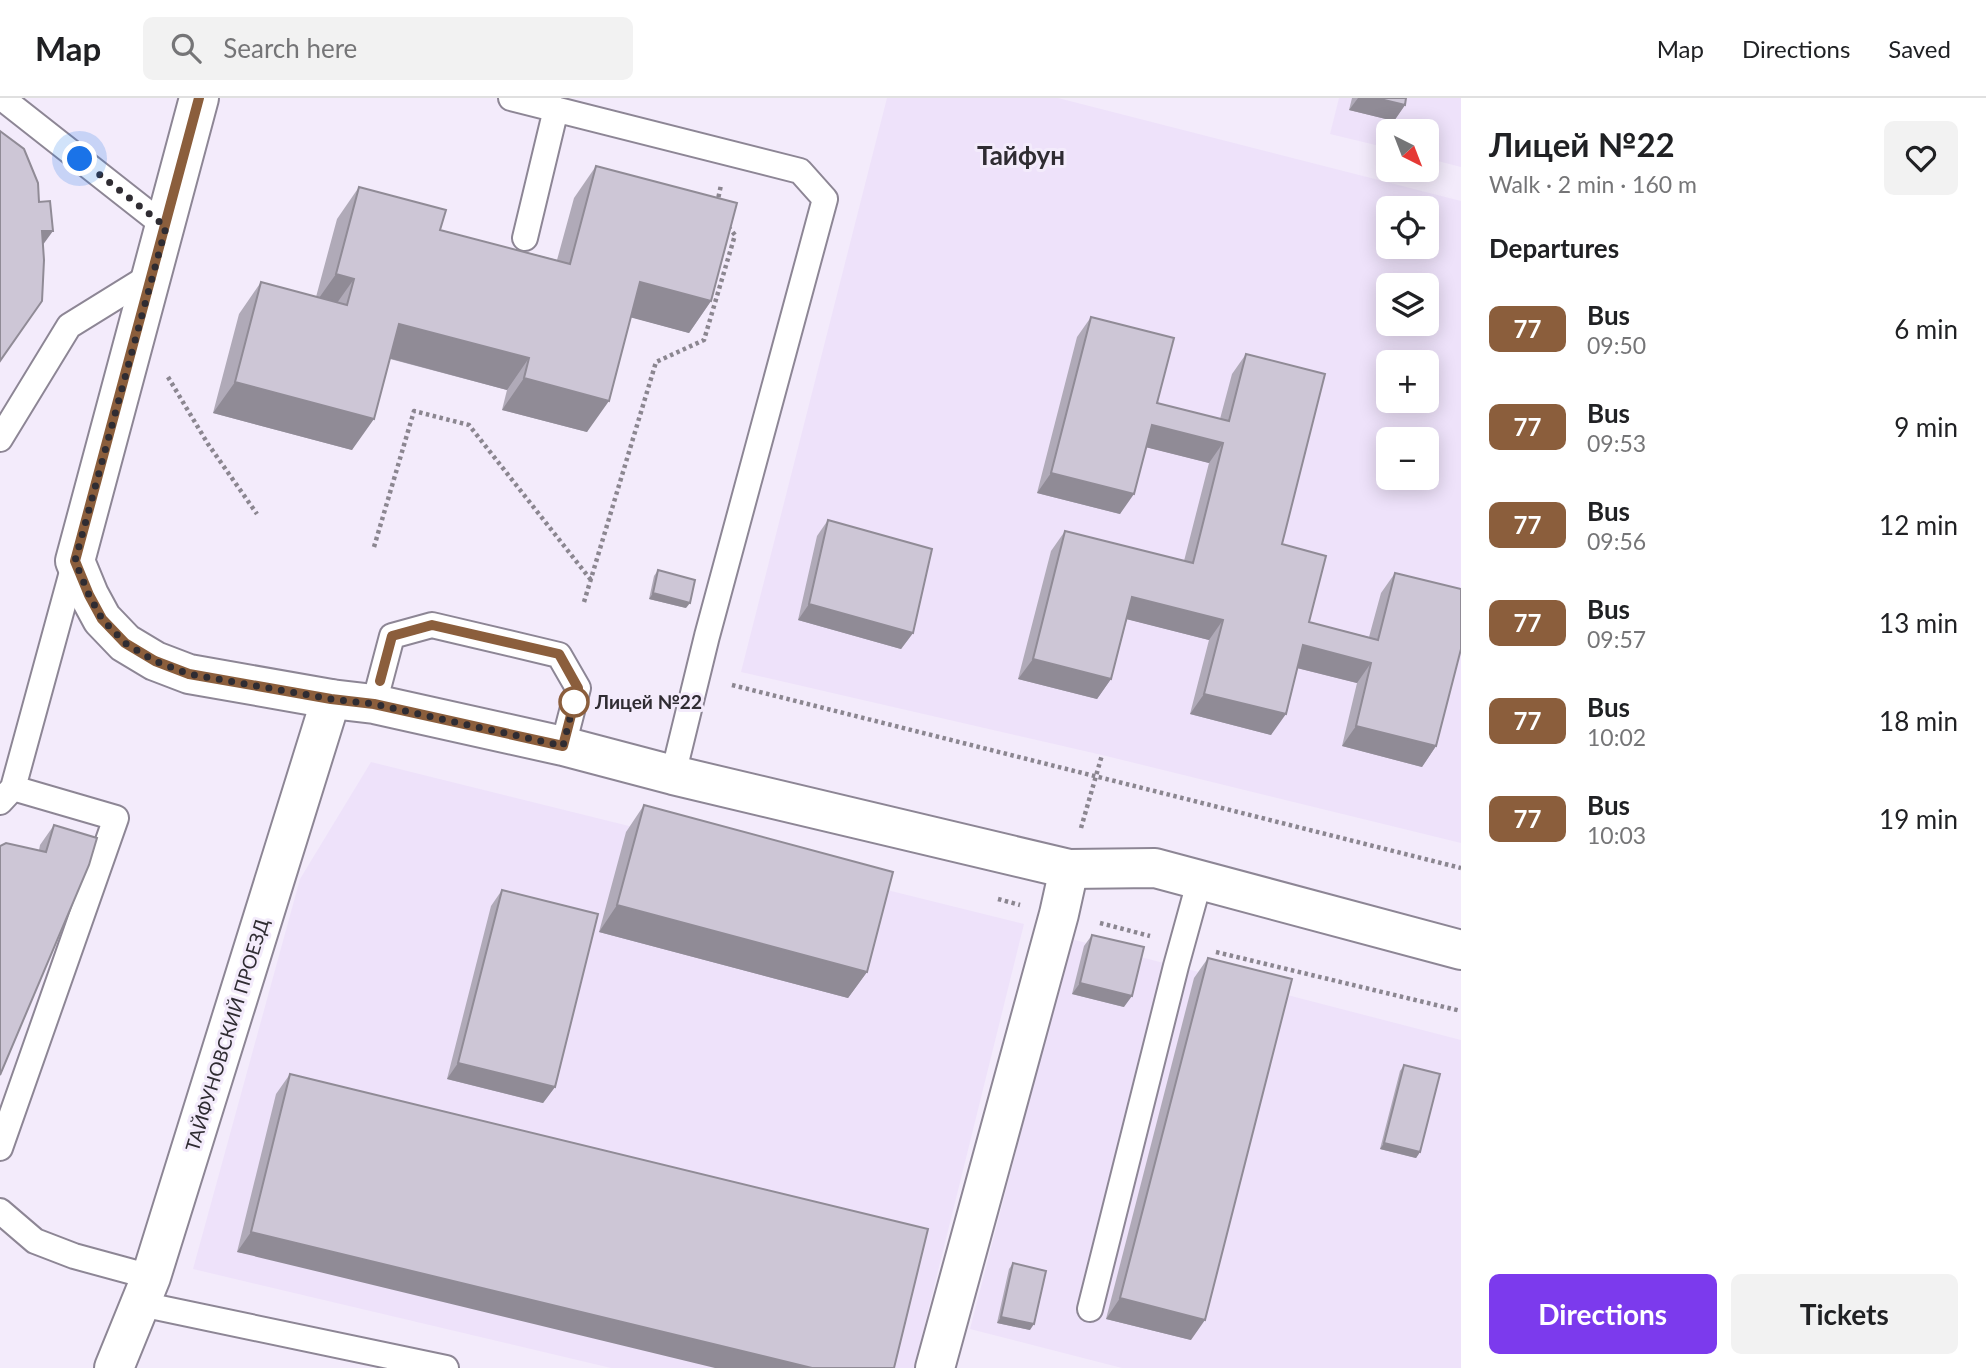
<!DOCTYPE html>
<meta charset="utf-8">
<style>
body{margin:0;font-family:Lato,sans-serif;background:#f2f2f2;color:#202124;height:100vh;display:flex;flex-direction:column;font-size:26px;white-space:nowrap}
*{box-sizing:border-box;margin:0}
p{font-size:23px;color:#757577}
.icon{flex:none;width:38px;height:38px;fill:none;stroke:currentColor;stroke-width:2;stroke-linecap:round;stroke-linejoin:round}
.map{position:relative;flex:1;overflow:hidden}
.details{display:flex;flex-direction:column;background:#fff;width:525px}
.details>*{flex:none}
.badge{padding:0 14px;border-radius:10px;font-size:24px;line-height:46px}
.needle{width:46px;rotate:138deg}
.controls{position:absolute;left:1376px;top:21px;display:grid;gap:14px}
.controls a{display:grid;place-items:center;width:63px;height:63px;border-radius:10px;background:#fff;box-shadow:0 4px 18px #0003;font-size:35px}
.you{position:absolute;width:35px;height:35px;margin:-18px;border:5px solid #fff;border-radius:50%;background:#1a73e8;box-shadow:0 0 0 10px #1a73e833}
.map>.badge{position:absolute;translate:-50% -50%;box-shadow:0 0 0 4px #fff}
h2{padding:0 28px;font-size:26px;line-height:63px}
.round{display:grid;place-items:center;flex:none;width:74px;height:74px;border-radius:10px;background:#f2f2f2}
.summary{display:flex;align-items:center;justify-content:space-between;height:119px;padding:0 28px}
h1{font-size:33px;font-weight:700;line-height:52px}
.cta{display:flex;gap:14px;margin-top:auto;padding:14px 28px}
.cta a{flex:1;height:80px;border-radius:10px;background:#7c3aed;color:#fff;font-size:28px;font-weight:700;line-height:80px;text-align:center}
.cta a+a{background:#f2f2f2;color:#202124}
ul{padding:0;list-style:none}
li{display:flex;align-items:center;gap:21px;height:98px;padding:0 28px}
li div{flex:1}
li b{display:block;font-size:26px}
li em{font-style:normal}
li .badge{min-width:77px;font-weight:700;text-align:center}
header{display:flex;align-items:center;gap:42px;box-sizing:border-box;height:98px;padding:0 35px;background:#fff;border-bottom:2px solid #e0e0e0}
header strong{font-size:33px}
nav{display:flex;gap:38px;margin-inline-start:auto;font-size:24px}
.search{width:490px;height:63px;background:#f2f2f2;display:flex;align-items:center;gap:18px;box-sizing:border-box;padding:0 24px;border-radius:10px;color:#757577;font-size:26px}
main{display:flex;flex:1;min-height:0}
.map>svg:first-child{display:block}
.built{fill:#eee2fa;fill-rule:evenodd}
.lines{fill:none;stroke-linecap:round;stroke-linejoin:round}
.lane-casing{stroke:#8d8695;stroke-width:28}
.street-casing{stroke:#8d8695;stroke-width:42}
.secondary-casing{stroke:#8d8695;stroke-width:42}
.path{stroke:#8b8690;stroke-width:4.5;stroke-dasharray:3.5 3.5;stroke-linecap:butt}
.lane{stroke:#fff;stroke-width:24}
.street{stroke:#fff;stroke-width:38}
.secondary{stroke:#fff;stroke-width:38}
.wall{fill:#b0aab8}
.shaded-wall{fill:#908b96}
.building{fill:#cdc6d6;stroke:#908b96;stroke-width:2}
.line-casing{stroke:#fff;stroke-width:16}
.line{stroke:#8b5e3c;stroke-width:10}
.walk{stroke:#2f2c32;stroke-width:7;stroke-dasharray:0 12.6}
.stop-dot{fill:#fff;stroke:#8b5e3c;stroke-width:3.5}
.labels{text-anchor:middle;stroke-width:6;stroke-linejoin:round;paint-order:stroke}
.stop-label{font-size:19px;font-weight:bold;fill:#2f2c32;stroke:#f3ebfb;text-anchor:start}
.street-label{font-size:19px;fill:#2f2c32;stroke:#f3ebfb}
.district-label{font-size:26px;font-weight:bold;fill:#2f2c32;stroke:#f3ebfb}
</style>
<header>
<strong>Map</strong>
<div class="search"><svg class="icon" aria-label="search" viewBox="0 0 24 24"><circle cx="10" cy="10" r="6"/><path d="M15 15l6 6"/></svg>Search here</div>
<nav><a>Map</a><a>Directions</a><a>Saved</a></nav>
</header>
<main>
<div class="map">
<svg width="1461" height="1270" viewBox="0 0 1461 1270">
<rect width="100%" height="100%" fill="#f3ebfb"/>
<path class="built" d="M887 0H1058L1461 103V745L1102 657 741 574ZM1388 110H1426V149H1388ZM1388 187H1426V226H1388ZM1388 264H1426V303H1388ZM1388 341H1426V380H1388Z
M1339 0H1461V69L1426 60V33H1388V50L1330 36Z
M371 664 1024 826 914 1270H611L193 1171 300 781Z
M1071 841 1461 942V1270H1122L970 1231Z"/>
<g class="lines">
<g class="lane-casing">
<path id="lane" d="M2 0 166 129
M511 0 800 73 825 101 707 538 673 677
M525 140 556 11
M0 341 69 228 153 176
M374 606 392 538 432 527 559 557 578 590 563 648
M0 704 13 690 75 463
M0 1050 116 720 13 690
M0 1113 35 1143 74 1158 151 1179
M141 1206 446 1270
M1090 1211 1176 868 1200 781"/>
</g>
<g class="street-casing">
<path id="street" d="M114 1270 151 1179 331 601
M935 1270 1059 816 1069 771"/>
</g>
<g class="secondary-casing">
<path id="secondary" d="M199 0 75 463 89 497 102 521 125 545 155 563 189 576 331 601 374 606 563 648 673 677 1069 771 1155 770 1461 852"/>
</g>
<path class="path" d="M717 106 721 87
M168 279 208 346 257 416
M374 449 414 313 469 327 591 482
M584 504 656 264 704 242 735 137 727 127
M732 587 1461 770
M1081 730 1102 657
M998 801 1020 807
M1100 825 1150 838
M1216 854 1461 913"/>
<use href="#lane" class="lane"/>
<use href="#street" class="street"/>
<use href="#secondary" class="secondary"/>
</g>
<path class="wall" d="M1352 0H1406L1405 7 1394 23 1349 12Z
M596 68 711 203 689 235 631 219 587 334 502 312 507 292 390 261 352 352 213 315 239 216 261 184 316 199 337 121 359 89 440 132 557 162 574 100Z
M1091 219 1157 305 1220 321 1232 276 1246 256 1282 446 1309 524 1369 539 1381 495 1395 475 1436 648 1422 669 1342 648 1357 585 1297 570 1271 637 1190 616 1209 542 1127 521 1111 581 1097 601 1018 581 1051 453 1065 433 1184 463 1209 365 1146 349 1120 416 1037 395 1077 239Z
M828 422 913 535 901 551 798 522 817 438Z
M658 472 686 510 649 501 654 478Z
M644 707 867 874 848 900 599 834 626 734Z
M54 727 0 977 39 752 40 747Z
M502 792 555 989 543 1005 447 981 491 808Z
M1092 837 1124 909 1072 896 1084 848Z
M1208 860 1191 1242 1106 1221 1194 880Z
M1404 967 1420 1054 1416 1060 1380 1051 1400 973Z
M290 976 894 1270 237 1154 276 996Z
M1013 1165 1030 1232 997 1225 1009 1171Z"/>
<path class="shaded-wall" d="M1358 0H1376L1405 7 1394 23 1349 12Z
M42 133H53L29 166Z
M336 176 354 181 332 212 314 207Z
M640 184 711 203 689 235 618 216Z
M399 226 529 260 507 292 377 257Z
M524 280 609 303 587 334 502 312Z
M235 284 374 321 352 352 213 315Z
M1152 327 1223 345 1209 365 1137 347Z
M1051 375 1134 396 1120 416 1037 395Z
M653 495 690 505 686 510 649 501Z
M1132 499 1223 522 1209 542 1118 519Z
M809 506 913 535 901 551 798 522Z
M1303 547 1371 565 1357 585 1289 568Z
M1033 561 1111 581 1097 601 1018 581Z
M1204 596 1286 616 1271 637 1190 616Z
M1356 628 1436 648 1422 669 1342 648Z
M617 807 867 874 848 900 599 834Z
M1080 885 1132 898 1124 909 1072 896Z
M458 965 555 989 543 1005 447 981Z
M1384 1045 1420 1054 1416 1060 1380 1051Z
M251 1134 812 1270H715L237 1154Z
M1120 1200 1205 1222 1191 1242 1106 1221Z
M1001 1219 1034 1226 1030 1232 997 1225Z"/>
<path class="building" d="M1376 0H1406L1405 7Z
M0 33 24 51 38 85 39 104 50 103 53 133H42L44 162 42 203 0 263Z
M596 68 737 105 711 203 640 184 609 303 524 280 529 260 399 226 374 321 235 284 261 184 347 207 354 181 336 176 359 89 446 112 440 132 570 166Z
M1091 219 1174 240 1157 305 1229 323 1246 256 1325 276 1282 446 1326 458 1309 524 1378 542 1395 475 1461 491V551L1436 648 1356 628 1371 565 1303 547 1286 616 1204 596 1223 522 1132 499 1111 581 1033 561 1065 433 1193 465 1223 345 1152 327 1134 396 1051 375Z
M828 422 932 451 913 535 809 506Z
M658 472 695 482 690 505 653 495Z
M644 707 893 774 867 874 617 807Z
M54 727 97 740 89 767 0 977V748L6 745 46 754Z
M502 792 598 816 555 989 458 965Z
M1092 837 1144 849 1132 898 1080 885Z
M1208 860 1292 881 1205 1222 1120 1200Z
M1404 967 1440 976 1420 1054 1384 1045Z
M290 976 928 1131 894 1270H812L251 1134Z
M1013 1165 1046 1173 1034 1226 1001 1219Z"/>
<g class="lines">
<g class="line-casing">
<path id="line" d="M199 0 75 463 89 497 102 521 125 545 155 563 189 576 331 601 374 606 563 648 578 590 559 556 432 527 392 538 380 583"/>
</g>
<use href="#line" class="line"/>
<path class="walk" d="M80 61 166 129 75 463 89 497 102 521 125 545 155 563 189 576 331 601 374 606 563 648 574 604"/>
</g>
<circle class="stop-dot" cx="574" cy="604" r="14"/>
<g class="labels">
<g class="stop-label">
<text x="595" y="611">Лицей №22</text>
</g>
<g class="street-label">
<text transform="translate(227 937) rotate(-73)" y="7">ТАЙФУНОВСКИЙ ПРОЕЗД</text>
</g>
<g class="district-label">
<text x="1021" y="67">Тайфун</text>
</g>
</g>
</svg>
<div class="controls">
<a><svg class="needle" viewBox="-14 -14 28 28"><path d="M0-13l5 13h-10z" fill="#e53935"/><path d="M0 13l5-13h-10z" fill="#757577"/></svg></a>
<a><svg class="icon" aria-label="locate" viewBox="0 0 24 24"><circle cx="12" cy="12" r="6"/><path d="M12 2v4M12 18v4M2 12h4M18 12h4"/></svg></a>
<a><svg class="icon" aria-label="layers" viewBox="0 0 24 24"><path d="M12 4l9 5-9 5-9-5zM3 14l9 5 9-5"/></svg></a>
<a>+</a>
<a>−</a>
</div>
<div class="you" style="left:80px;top:61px"></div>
</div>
<section class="details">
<div class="summary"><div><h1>Лицей №22</h1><p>Walk · 2 min · 160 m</p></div><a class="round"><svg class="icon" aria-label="heart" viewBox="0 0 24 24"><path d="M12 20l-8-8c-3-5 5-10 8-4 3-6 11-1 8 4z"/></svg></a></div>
<h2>Departures</h2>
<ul>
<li><span class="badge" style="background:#8b5e3c;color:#fff">77</span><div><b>Bus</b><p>09:50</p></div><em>6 min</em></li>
<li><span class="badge" style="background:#8b5e3c;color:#fff">77</span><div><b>Bus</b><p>09:53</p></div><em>9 min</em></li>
<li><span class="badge" style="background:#8b5e3c;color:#fff">77</span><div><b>Bus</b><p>09:56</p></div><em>12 min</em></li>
<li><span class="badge" style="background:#8b5e3c;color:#fff">77</span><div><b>Bus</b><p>09:57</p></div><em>13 min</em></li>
<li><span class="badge" style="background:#8b5e3c;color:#fff">77</span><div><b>Bus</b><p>10:02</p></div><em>18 min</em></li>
<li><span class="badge" style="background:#8b5e3c;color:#fff">77</span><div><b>Bus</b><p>10:03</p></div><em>19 min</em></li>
</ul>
<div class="cta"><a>Directions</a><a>Tickets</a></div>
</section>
</main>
